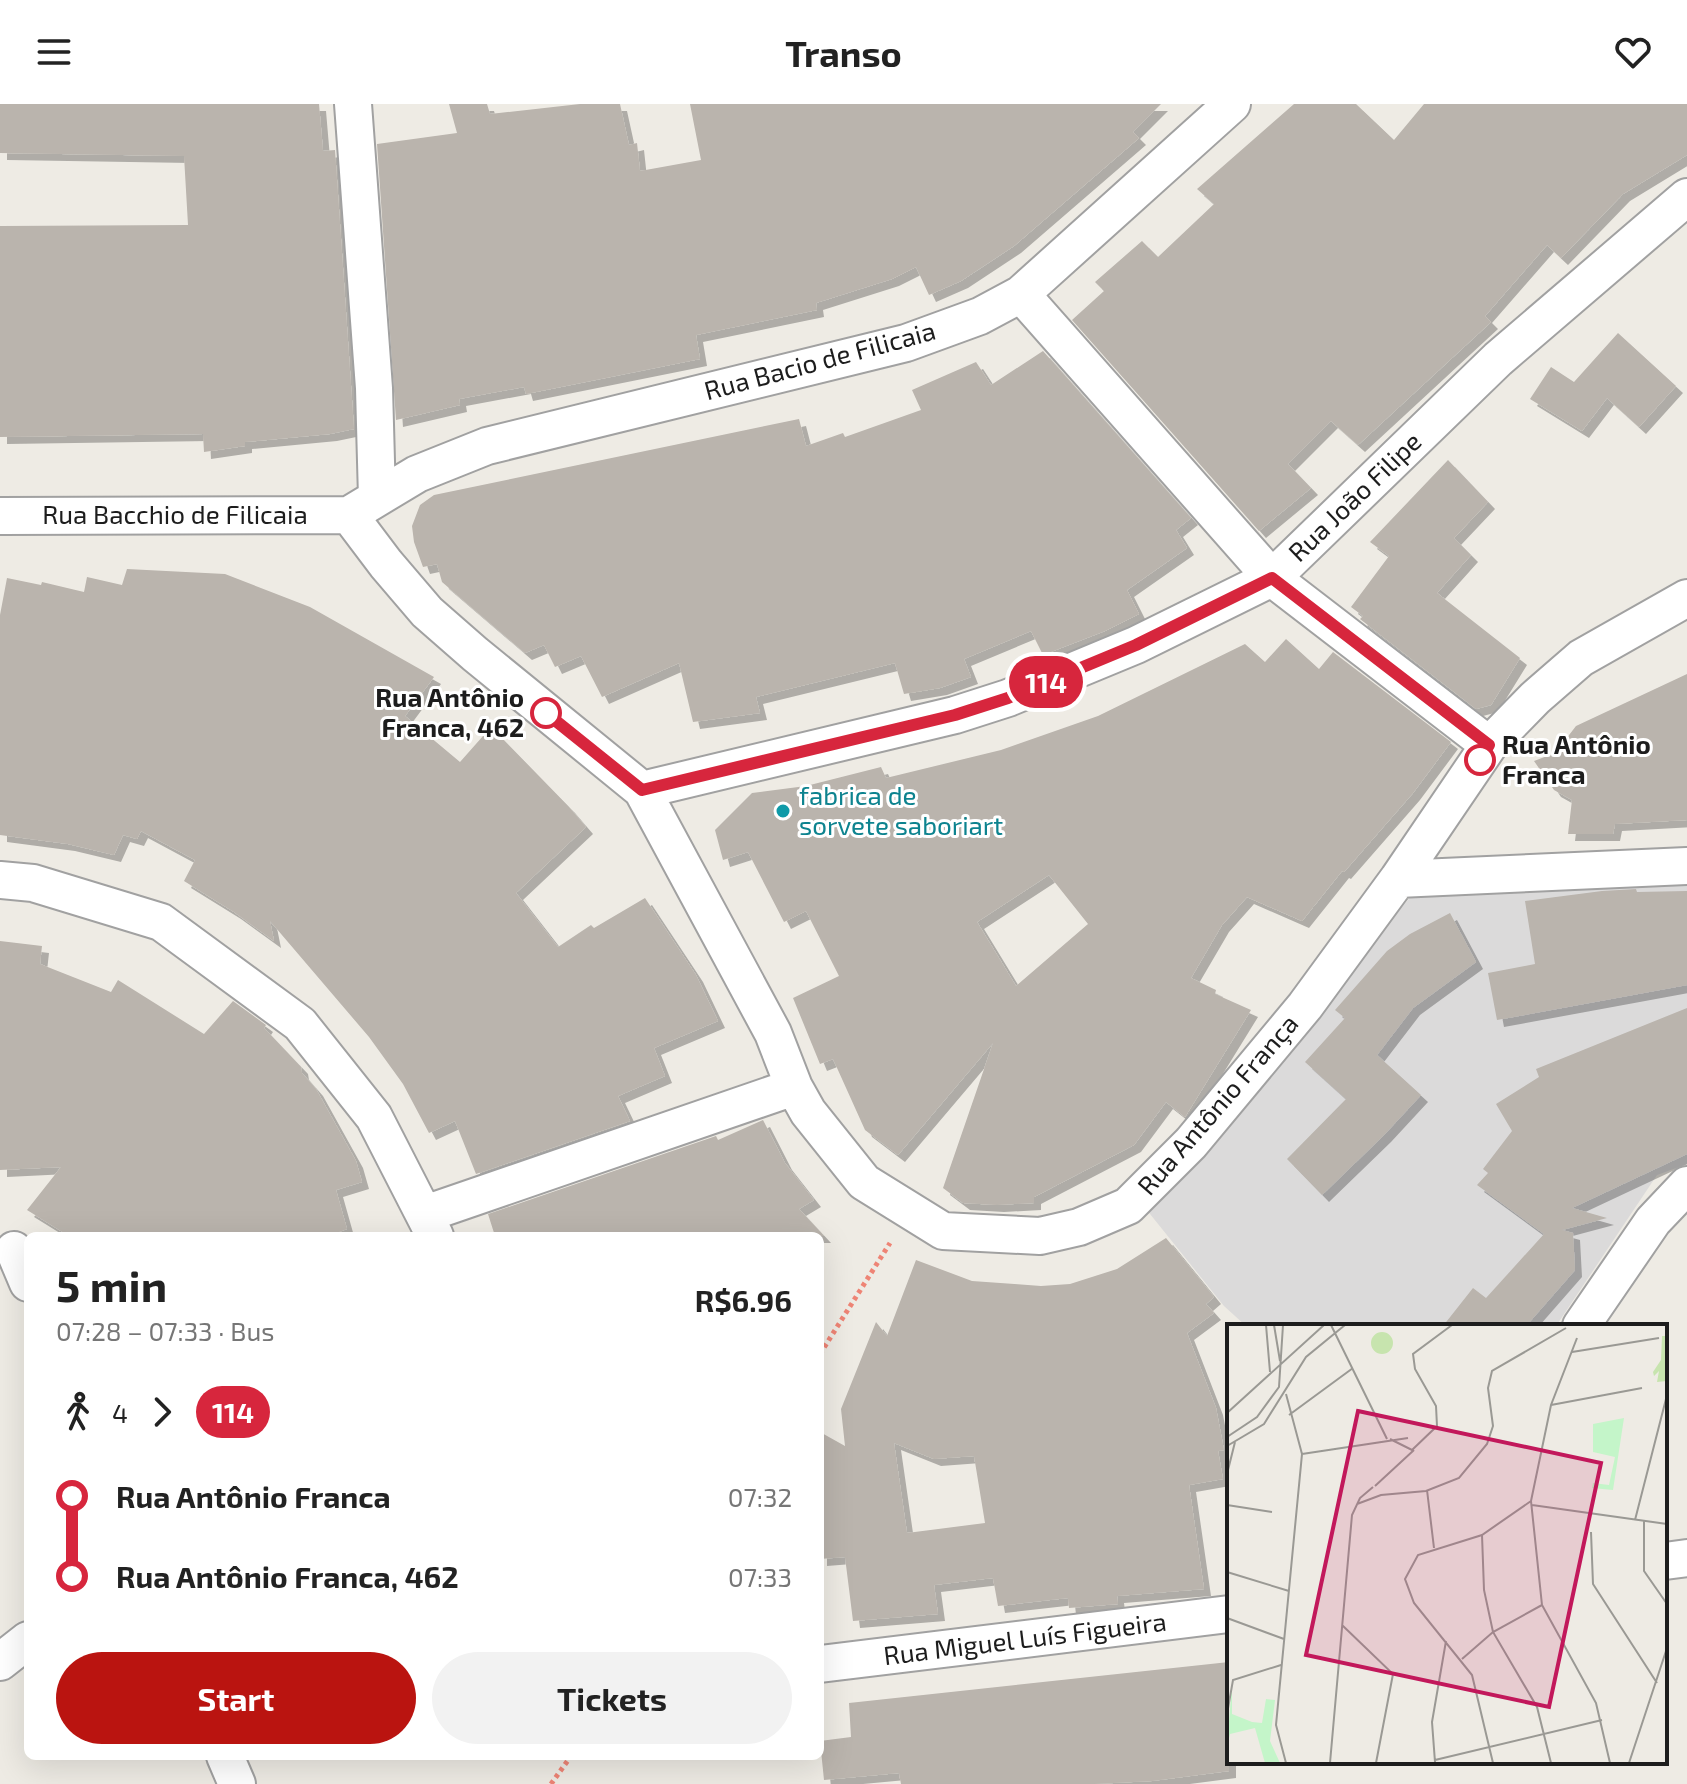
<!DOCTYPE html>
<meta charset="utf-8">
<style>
body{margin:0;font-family:"Exo 2",sans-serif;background:#f2f2f2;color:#222;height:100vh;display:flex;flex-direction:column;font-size:30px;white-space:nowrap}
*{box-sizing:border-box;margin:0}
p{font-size:26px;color:#767676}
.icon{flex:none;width:44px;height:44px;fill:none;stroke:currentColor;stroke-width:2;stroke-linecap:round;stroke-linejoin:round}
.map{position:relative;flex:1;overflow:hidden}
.panel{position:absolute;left:24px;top:1128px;width:800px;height:528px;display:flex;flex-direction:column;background:#fff;border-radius:12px;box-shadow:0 8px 32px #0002}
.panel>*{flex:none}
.badge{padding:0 16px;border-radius:26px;font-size:28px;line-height:52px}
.map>.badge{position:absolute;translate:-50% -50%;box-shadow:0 0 0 4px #fff}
.legs{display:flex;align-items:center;gap:12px;height:88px;padding:0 32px;font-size:26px}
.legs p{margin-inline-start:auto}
.headline{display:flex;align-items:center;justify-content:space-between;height:136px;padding:0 32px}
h1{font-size:44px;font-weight:700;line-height:60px}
.cta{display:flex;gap:16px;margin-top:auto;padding:16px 32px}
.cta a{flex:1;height:92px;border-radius:48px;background:#ba1410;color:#fff;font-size:32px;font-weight:700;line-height:92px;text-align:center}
.cta a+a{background:#f2f2f2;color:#222}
ul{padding:0 32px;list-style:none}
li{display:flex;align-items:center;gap:28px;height:80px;font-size:30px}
li i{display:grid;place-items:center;width:12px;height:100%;margin:0 10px;background:currentColor}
li i::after{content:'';width:20px;height:20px;margin:-10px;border:6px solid;border-radius:50%;background:#fff}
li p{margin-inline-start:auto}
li:first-child i{background:linear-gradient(#0000 50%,currentColor 0)}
li:last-child i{background:linear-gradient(currentColor 50%,#0000 0)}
header{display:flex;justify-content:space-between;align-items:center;height:104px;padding:0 32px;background:#fff;font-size:36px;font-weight:700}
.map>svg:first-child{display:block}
.residential{fill:#dbdada}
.building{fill:#bab4ad;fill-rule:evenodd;filter:url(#shadow)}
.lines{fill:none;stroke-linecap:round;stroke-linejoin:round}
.minor-casing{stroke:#a1a1a1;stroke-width:40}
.path{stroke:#ee8475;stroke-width:5;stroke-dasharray:4 4;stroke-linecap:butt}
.minor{stroke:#fff;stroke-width:36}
.line-1-casing{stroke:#fff;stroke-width:18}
.line-1{stroke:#d7263d;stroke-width:12}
.stop-1-dot{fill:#fff;stroke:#d7263d;stroke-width:4}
.culture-dot{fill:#0f9aa8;stroke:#fff;stroke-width:3}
.labels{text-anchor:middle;stroke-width:6;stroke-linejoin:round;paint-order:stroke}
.street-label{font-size:26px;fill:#1d1d1d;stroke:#fff}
.stop-label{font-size:26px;font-weight:bold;fill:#1d1d1d;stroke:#fff;text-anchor:end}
.culture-label{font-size:26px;fill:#0d838f;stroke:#fff;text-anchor:start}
.inset-road{fill:none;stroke:#9a9994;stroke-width:2}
.view{fill:#c2185b;fill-opacity:0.15;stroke:#c2185b;stroke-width:4}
.inset-edge{fill:none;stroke:#1d1d1d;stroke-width:4}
</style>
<header><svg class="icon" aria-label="menu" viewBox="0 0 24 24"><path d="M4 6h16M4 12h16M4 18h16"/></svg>Transo<svg class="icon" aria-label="heart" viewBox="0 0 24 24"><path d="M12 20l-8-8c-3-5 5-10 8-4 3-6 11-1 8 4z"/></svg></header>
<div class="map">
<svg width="1687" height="1680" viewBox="0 0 1687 1680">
<defs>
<filter id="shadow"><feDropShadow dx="7" dy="7" stdDeviation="0" flood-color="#0004"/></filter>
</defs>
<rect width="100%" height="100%" fill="#eeebe4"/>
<path class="residential" d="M1687 744V1060L1657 1071 1556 1222H1246L1224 1202 1146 1105 1200 1046 1437 761Z"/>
<path class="building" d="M0 0H319L323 47 335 46 354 325 330 330 245 338V342L204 348 203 330 0 333V122L188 121 184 52 0 49Z
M449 0H487L490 10 580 0H620L629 41 637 39 640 67 701 56 690 0H1161L1133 28 1139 34 1014 142 961 177 929 191 916 163 892 175 816 199 817 206 696 231 700 255 526 290 524 283 459 295 460 301 396 316 377 40 457 29Z
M1294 0H1356L1394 36 1424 0H1687V51L1623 90 1561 154 1547 141 1485 212 1491 218 1358 341 1331 317 1288 360 1311 384 1259 427 1072 216 1104 187 1095 178 1142 137 1158 153 1214 100 1197 85Z
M1618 229 1676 282 1639 323 1607 294 1582 327 1530 295 1551 263 1574 278Z
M1043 247 1191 414 1176 426 1187 444 1127 486 1139 510 1105 527 1043 551 1031 527 964 555 971 573 940 584 904 590 895 559 756 593 760 609 693 618 679 559 602 593 581 552 555 563 544 541 525 549 442 478 437 460 423 463 414 438 412 422 420 401 434 391 799 315 806 342 843 329 845 333 921 306 912 286 976 258 991 281Z
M1448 356 1488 398 1454 434 1471 451 1437 489 1520 554 1491 601 1476 605 1360 515 1363 512 1351 503 1389 452 1370 438Z
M127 465 225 470 310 503 434 573 405 612 460 658 491 623 568 702 586 723 516 789 558 843 591 821 594 824 645 794 696 871 718 917 654 944 665 972 618 992 630 1017 476 1070 455 1017 429 1029 403 980 369 933 270 817 274 837 234 808 184 777 195 756 141 727 137 735 123 731 114 751 68 740 0 731V511L7 474 41 481 42 478 84 488 87 473 122 481Z
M1286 535 1319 565 1333 548 1451 638 1413 689 1344 768 1342 767 1302 817 1247 793 1222 821 1191 874 1216 886 1215 890 1251 906 1185 1013 1166 998 1134 1041 1034 1093V1099L997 1101 963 1099 943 1084 993 939 898 1051 865 1026 833 955 820 960 793 894 839 872 806 807 784 818 748 748 723 756 715 726 752 689 806 682 881 663 886 674 1001 646 1098 612 1245 540 1265 558ZM1049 771 1088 820 1016 882 977 818Z
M1687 570V716L1615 720 1613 730H1568L1572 696 1554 686 1534 657 1563 646 1566 635 1576 622Z
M1636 785 1637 788 1687 787V881L1497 916 1488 869 1535 860 1525 797 1602 787Z
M1450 809 1476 858 1413 904 1377 951 1421 991 1384 1031 1322 1091 1287 1055 1346 995 1305 958 1345 914 1335 906 1387 847 1410 830Z
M0 837 42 842 40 860 111 888 118 876 204 930 233 897 266 921 264 924 301 963 302 969 316 985 356 1057 362 1078 336 1086 347 1125 328 1132H69L27 1106 61 1063 0 1066Z
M1687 904V1050L1572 1104 1607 1114 1562 1126 1573 1129 1575 1166 1526 1222H1443L1473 1184 1486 1194 1544 1130 1477 1081 1488 1069 1483 1065 1512 1027 1496 1000 1539 973 1536 965Z
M763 1016 785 1059 814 1096 799 1105 824 1132H495L488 1110 716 1032 718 1036Z
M1166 1134 1214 1193 1206 1200 1214 1209 1187 1229 1216 1304 1224 1346 1218 1347 1223 1375 1189 1381 1204 1485 1117 1492 1118 1500 1069 1504 1068 1494 998 1502 993 1474 934 1481 938 1510 853 1517 845 1453 820 1455V1328L845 1342 841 1305 876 1218 887 1232 916 1156 972 1177 1041 1182 1070 1180 1117 1165ZM894 1339 934 1355 974 1352 985 1419 907 1429Z
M1229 1558V1667L1152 1677 1094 1680H901L899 1669 824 1676 820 1637 851 1633 849 1599Z"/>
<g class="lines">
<g class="minor-casing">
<path id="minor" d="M353 0 374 284 377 394
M1021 190 1272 474 1489 641
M349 411 386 460 427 508 475 550 642 686 773 929 794 983 808 1008 864 1078 943 1127 1040 1132 1079 1123 1128 1102 1191 1039 1305 902 1398 775 1489 641 1535 594 1581 554 1687 494
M349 411 417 370 487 342 906 239 980 212 1021 190 1232 0
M0 412 349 411
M642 686 955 611 1008 594 1136 541 1272 474 1498 255 1687 93
M1398 775 1687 762
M0 776 33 779 161 818 300 920 374 1013 435 1132
M425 1110 794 983
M14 1146 28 1179
M1581 1222 1653 1117 1687 1081
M1665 1457 1687 1454
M0 1558 28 1536
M820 1560 1229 1510
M225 1652 237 1680"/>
</g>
<path class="path" d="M820 1250 890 1139
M551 1680 571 1652"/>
<use href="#minor" class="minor"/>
</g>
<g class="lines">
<g class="line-1-casing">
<path id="line-1" d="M546 609 642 686 955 611 1008 594 1136 541 1272 474 1489 641 1480 656"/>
</g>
<use href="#line-1" class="line-1"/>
</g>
<g class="stop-1-dot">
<circle cx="546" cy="609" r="14"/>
<circle cx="1480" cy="656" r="14"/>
</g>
<circle class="culture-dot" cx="783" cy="707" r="8"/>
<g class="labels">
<g class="street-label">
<text transform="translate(820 257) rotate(-15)" y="9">Rua Bacio de Filicaia</text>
<text transform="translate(1355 393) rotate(-44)" y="9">Rua João Filipe</text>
<text x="175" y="420">Rua Bacchio de Filicaia</text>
<text transform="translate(1218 1001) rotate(-49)" y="9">Rua Antônio França</text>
<text transform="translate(1025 1535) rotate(-7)" y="9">Rua Miguel Luís Figueira</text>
</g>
<g class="stop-label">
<text x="524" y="603">Rua Antônio<tspan x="524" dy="30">Franca, 462</tspan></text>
<text x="1502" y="650" text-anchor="start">Rua Antônio<tspan x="1502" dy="30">Franca</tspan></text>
</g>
<g class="culture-label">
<text x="799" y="701">fabrica de<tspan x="799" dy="30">sorvete saboriart</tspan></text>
</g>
</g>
<g transform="translate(1227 1220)">
<rect width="440" height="440" fill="#eeebe4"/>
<path d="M144 19a11 11 0 1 1 22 0a11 11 0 1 1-22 0ZM435 12H440V57L430 58 432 47 427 52 426 48 434 36Z" fill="#c7e4ae"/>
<path d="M397 94 386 166 365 164 366 159 382 161 388 133 366 128V100ZM5 361V390L25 398 35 399 39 375 48 376 43 417 53 439H38L28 404 3 410 0 422Z" fill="#c4f5c9"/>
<path class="inset-road" d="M39 1 43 48M47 1 53 37M104 1 160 115M345 28 432 14M59 70 75 130 49 401 59 439M324 81 415 64M0 89 97 1M62 91 126 44M0 113 30 93 52 63 56 1M163 115 185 126 210 102 209 82 188 45 186 30 225 1M0 122 37 100 79 33 118 1M75 130 181 114M0 150 8 118M148 162 187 126M200 166 207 224M304 177 315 281 369 379 383 439M304 177 324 81 350 14M130 180 154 171 199 167 232 154 260 120 266 102 261 64 265 47 339 4M0 181 45 188M305 181 440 200M408 196 440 71M417 197V247L440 280M364 208 366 260 430 359M255 211 257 266 266 308 310 383 324 439M0 248 62 267M0 294 57 315M115 301 166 350 149 439M235 335 266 308 315 281M0 390 6 356 54 341M208 436 375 396M208 438 205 398 219 317M103 439 125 191 133 174 146 163M266 439 245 351 187 279 178 255 191 231 255 211 304 177M402 439 440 324"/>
<path class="view" d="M131 87 374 139 322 383 79 331Z"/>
<rect width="440" height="440" class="inset-edge"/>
</g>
</svg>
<b class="badge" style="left:1046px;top:578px;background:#d7263d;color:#fff">114</b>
<section class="panel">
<div class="headline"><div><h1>5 min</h1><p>07:28 – 07:33 · Bus</p></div><b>R$6.96</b></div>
<div class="legs"><svg class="icon" aria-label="walk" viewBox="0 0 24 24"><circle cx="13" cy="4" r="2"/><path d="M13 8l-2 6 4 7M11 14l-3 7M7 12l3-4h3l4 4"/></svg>4<svg class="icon" aria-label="forward" viewBox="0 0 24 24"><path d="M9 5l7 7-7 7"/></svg><b class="badge" style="background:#d7263d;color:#fff">114</b></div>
<ul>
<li><i style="color:#d7263d"></i><b>Rua Antônio Franca</b><p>07:32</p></li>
<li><i style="color:#d7263d"></i><b>Rua Antônio Franca, 462</b><p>07:33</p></li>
</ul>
<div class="cta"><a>Start</a><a>Tickets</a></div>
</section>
</div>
